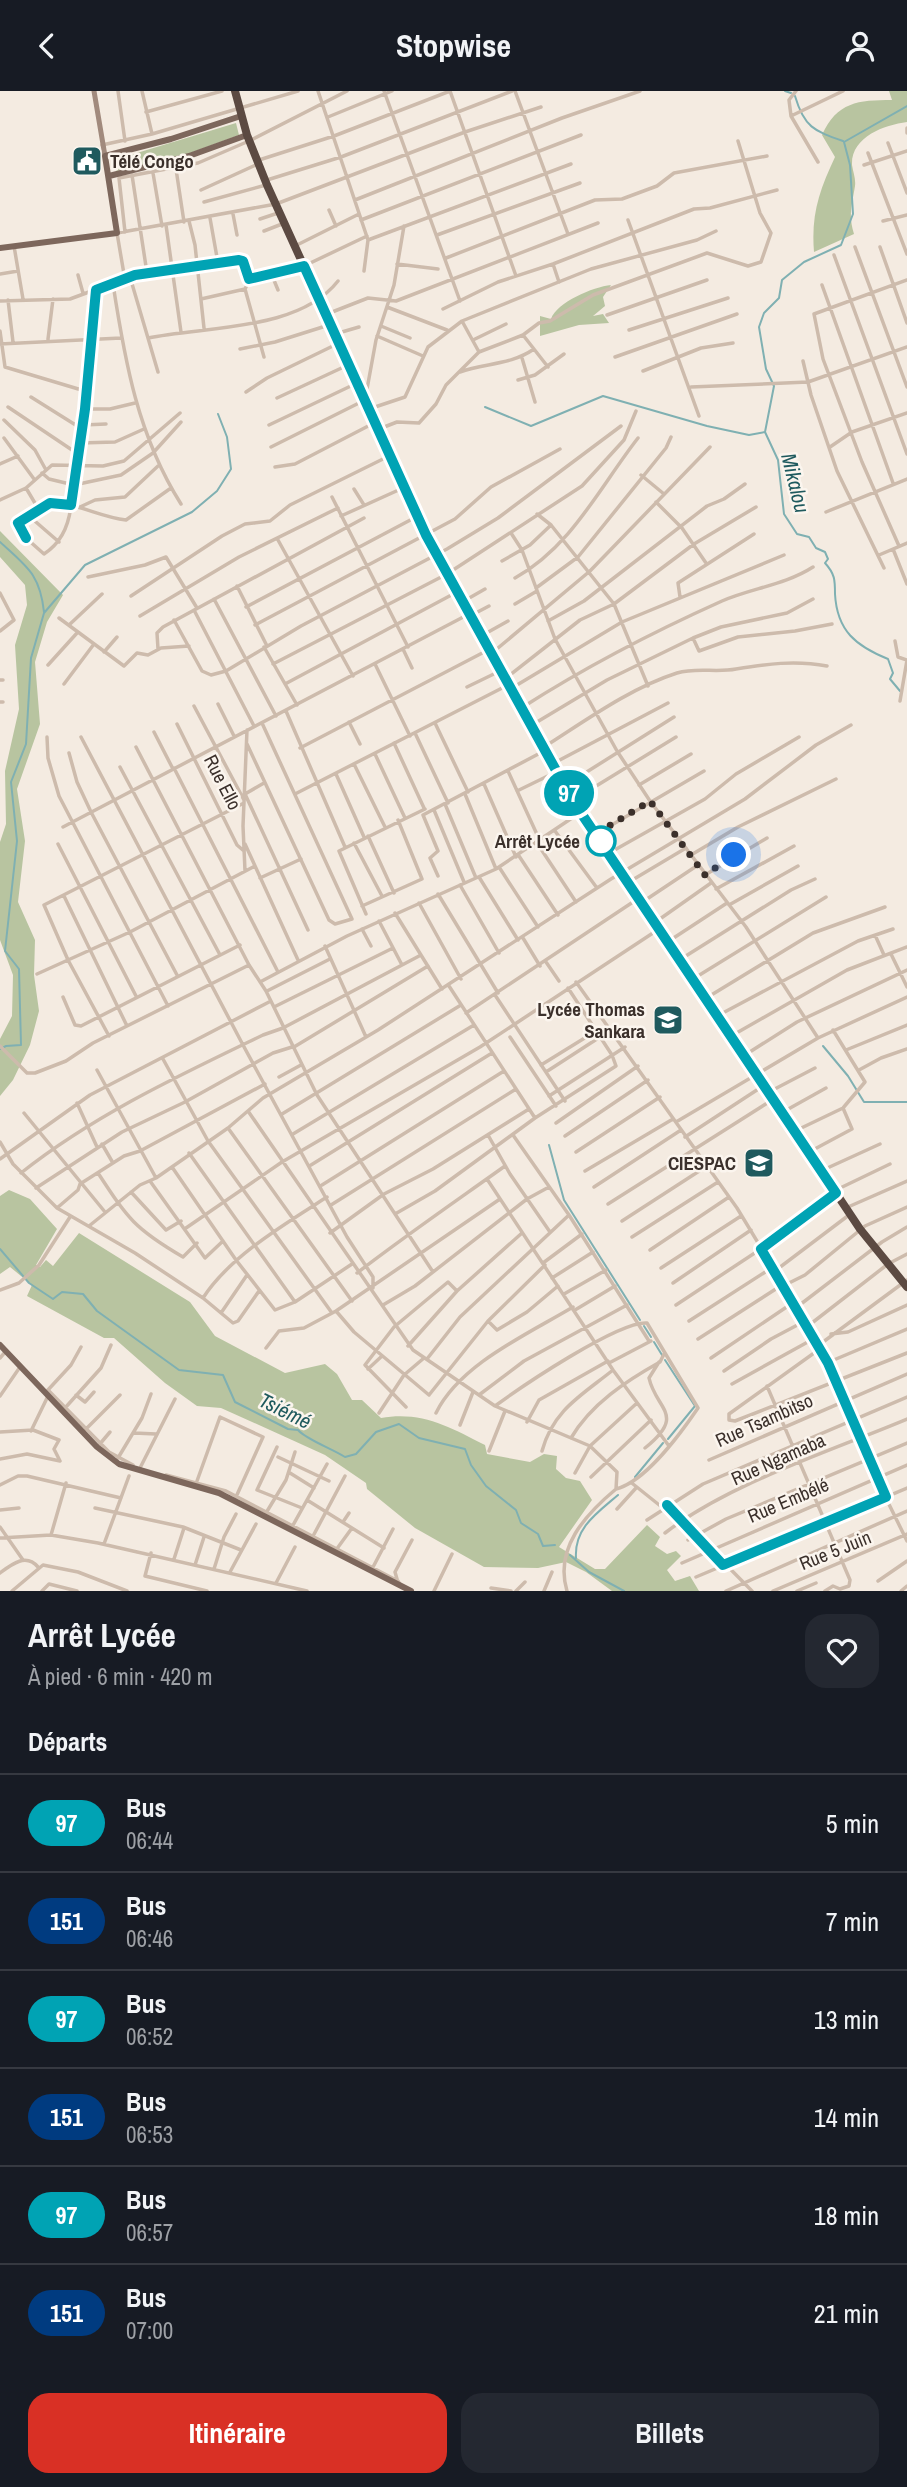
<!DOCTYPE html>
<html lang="fr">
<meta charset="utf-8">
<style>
body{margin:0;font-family:"Archivo Narrow",sans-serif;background:#242831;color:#f1f3f6;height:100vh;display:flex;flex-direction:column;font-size:26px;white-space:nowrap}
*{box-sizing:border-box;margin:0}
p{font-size:23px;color:#9ea1a6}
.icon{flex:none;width:38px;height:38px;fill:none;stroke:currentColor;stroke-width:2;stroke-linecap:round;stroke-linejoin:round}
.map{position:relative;height:1500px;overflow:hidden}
.sheet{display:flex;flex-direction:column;background:#171b24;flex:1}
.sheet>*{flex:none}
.badge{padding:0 14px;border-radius:23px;font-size:24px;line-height:46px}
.you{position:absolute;width:35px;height:35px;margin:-18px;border:5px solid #fff;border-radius:50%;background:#1a73e8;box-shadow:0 0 0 10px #1a73e833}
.map>.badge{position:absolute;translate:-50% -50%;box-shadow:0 0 0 4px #fff}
h2{padding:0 28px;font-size:26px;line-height:63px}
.round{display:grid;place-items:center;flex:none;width:74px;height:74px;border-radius:21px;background:#242831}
.headline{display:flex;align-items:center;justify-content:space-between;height:119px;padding:0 28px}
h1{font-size:33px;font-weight:700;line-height:52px}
.button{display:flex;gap:14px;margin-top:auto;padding:14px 28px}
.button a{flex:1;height:80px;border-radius:21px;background:#d93025;color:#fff;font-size:28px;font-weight:700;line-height:80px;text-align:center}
.button a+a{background:#242831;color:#f1f3f6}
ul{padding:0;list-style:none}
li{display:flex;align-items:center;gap:21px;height:98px;padding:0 28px;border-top:2px solid #363941}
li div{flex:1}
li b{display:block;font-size:26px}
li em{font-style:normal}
li .badge{min-width:77px;font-weight:700;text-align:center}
header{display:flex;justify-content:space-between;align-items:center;height:91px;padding:0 28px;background:#171b24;font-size:32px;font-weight:700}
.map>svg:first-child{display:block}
.green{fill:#b8c4a0}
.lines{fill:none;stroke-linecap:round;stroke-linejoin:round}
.stream{stroke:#7fb0b2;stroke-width:2}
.street{stroke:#cdbbac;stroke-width:3.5}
.secondary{stroke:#a18a7d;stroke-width:5}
.primary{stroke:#7d675c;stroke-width:6}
.highway{stroke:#5c4a42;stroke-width:8}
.line-casing{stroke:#fff;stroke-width:16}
.line{stroke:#00a3b4;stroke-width:10}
.walk{stroke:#3b302b;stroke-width:7;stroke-dasharray:0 12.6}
.stop-dot{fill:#fff;stroke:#00a3b4;stroke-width:3.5}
.labels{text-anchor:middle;stroke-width:5;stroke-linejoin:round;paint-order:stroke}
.poi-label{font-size:19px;font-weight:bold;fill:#3b302b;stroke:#fbf5ee;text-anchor:end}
.street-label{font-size:19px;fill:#3b302b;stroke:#fbf5ee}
.stop-label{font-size:19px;font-weight:bold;fill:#3b302b;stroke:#fbf5ee;text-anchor:end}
.water-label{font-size:21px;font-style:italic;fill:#1f5a5e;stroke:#fbf5ee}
</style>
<header><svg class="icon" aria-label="back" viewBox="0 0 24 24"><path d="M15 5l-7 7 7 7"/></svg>Stopwise<svg class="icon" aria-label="person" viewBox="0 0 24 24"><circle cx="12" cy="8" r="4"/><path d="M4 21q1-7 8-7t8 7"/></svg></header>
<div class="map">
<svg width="907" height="1500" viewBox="0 0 907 1500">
<rect width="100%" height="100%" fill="#f4ebe1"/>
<path class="green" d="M889 0H907V31C884 34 851 46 852 74 853 81 856 88 855 95 852 114 848 124 854 143L814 161C811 124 819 100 835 66L822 44C837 11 858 9 892 9Z
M236 32 239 44 190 62 117 80 113 77 117 68Z
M611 194 603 206 605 215 593 225 603 223 609 232 579 234 540 245V225L551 228C557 211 593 196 611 194Z
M0 440 63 504 47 531 35 571 40 633 17 698 25 750 18 811 35 849 34 884 39 920 30 954 13 989 0 1005V948L12 925 13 884 0 849V751L6 733 5 680 19 618 15 554 27 514 25 494 0 466Z
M9 1099 30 1108 57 1138 36 1174 40 1176 46 1169 53 1175 79 1142 190 1211 215 1245 285 1282 325 1273 337 1283 352 1309H362L381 1327C422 1320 449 1336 485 1354L487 1363 530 1371 544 1363 557 1365 556 1378 566 1387 580 1390 592 1409 559 1456 595 1478H605L647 1434 660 1446 655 1455 667 1463 676 1460 681 1465 667 1479 675 1490 690 1485 699 1500H612L586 1481 566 1471 538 1477 484 1476 415 1437 367 1398 366 1392 325 1364 292 1349 221 1317 197 1315 165 1292 114 1247H104L27 1205 32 1194 10 1176 0 1183V1105Z"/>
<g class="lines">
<path class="stream" d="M785 0 791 2
M795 5C804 36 814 40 843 50
M844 51 850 74 853 123 841 154 804 171 782 189 779 207 764 222 759 236 766 278 774 295 765 341 778 369 784 423 797 443 809 446 816 457 825 461 828 468 825 472C835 483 835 489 835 503 837 540 856 555 888 568L893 582 890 588 900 600
M844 51 907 15
M485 316 531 335 603 305 707 335 749 344 765 341
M0 451C27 476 40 483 44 521
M823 955 848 985 864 1011H907
M0 958 6 955 21 954 19 878 5 860 17 750 11 691 26 653 31 567 44 522 85 474 192 421 217 400 231 378 227 346 218 323
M549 1054 564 1109 640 1229
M0 1158 29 1192 53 1208 62 1201 83 1203 97 1220 179 1279 223 1284 235 1311 288 1338 298 1339C307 1349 331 1357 345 1366L356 1363 376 1341 399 1333 419 1347 465 1358 471 1374 486 1395 516 1419 521 1432 538 1443 543 1455 555 1454
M644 1235 651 1246
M654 1251 662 1264
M665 1269 695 1315 668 1348
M635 1386 663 1352
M570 1464 589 1481 624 1500
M576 1467C574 1437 597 1422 618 1404"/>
<path class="street" d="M118 0 125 50
M142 0 152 43
M318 0 368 149 364 180
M384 0 460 210
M515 0 568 143
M796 0 789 9 791 25 818 71
M146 21 222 0
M791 25 843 0
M328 26 392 0
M907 37V42
M888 52 907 102
M102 54 152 43 298 0
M868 62 907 163
M259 69 334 45 450 0 516 185
M864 74 907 60
M176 78 184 131
M153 82 162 135
M132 84 147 182
M267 89 341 66 512 0
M201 99 258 73
M355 109 562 27 640 0
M204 111 266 94
M329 119 336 135
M233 123 237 144
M210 127 218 172
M260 128 278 122
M361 129 581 44
M628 129 699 325
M189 130 195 154 204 237
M883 130 907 124
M166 134 181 241
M264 140 282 133
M125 141 119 87 198 72 249 50 347 0
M437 144 580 92
M368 149 571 73
M297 154 359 123
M14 155 23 208
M855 156 907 296
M880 156 907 232
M834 164 907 363
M446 167 595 109 622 108 657 95 674 82 767 65
M397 173 438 178
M553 173 559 191
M271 182 278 199
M0 183 18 180
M78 184 83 202
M130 186 158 281
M249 188 304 175 367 145
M125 189 117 142 276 113 465 41 541 16
M113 193C125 271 138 345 181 413
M822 194 893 392
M245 198 264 266
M96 199 85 318 71 414C69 434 61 452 44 463L26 447 17 434C55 393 84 424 126 429L171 397
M8 209 13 251
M0 210 70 208 135 184 243 170 249 190 245 198 201 208
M387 216 447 239
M443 218 498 191 553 173 694 118 710 117 777 99
M327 223 368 207 396 210 598 132
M607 224 707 189
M462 230 479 261
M381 235 410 247
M629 239 728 207
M0 240 5 276 85 300
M335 243 359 236
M523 244 548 276
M377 245 423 265
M148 247C207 235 299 240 338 190
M48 248 53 208
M473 249 506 233
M0 253 121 247
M240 258 275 251 329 234
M615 266 737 223
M522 267 535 311
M803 270 811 304 837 380 884 477
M643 280 701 257 733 252
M460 281C485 272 511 274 534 258
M518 289 535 284 564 263
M691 296 808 291 907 256
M246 301 267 287 337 253
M31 306 82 338
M277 307 348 274
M8 316 78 363
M85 318H110L135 312
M369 318 405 306 428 256 462 230 591 178 697 149 716 140
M4 329 35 359 46 379
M83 334 106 333
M269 334 355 293
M379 338 397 331 419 332 436 313 446 294 479 261 523 244 539 232 550 230 593 204 707 162 748 175 761 171 771 142 760 122 738 50
M4 347 34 388
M80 352 115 351 144 338
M271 356 365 309 376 249 394 194 404 135
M830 356 852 341 907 322
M0 373 18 365
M275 376 295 373 374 332
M42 382 49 388 74 394 121 384 153 362 181 331
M641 384 664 403
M26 397 39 419
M354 398 364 414
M332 406 408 556
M0 409 26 397 52 374 103 375 124 370 180 322
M656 411 682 437 706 472
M80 416 95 409 125 406 158 375
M826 421 907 388
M537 423 551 434 614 513 648 595
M29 425 59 451
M341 425 403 397
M511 442 522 459 555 548 617 660 650 710 746 836 818 947
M278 449 353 585
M899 455 862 371 823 268 814 223 907 189
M893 458 907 493
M879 464 907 452
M502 470 530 454 551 434
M88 486 145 474 166 466 197 517
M515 487C572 455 599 397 638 347
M237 495 267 555
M536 497 578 466 666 357 671 346
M0 502 14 529 0 540
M131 505 222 445 245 433 270 430 290 414 389 365
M680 506 678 492 754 443
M214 508 276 625
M464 510 485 498
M515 513 537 500
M246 516 416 426
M194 519 254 635
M472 524 489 515
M140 525 239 466 338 417
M59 527 124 575 137 562 148 564 161 557 189 555
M174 529 202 580 211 584 226 580 301 535 447 458 498 427 621 335
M548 530 584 510 707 415 724 408 745 393
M69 534 102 503
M255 534 455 428 491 396 560 358
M483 544 508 530
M693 547 699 560 738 546 795 540 832 533
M895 550 898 566 907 569
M264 556 297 614
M158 558 157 542 163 536 364 427
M403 558 412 577
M104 561 117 546
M492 562 590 480 710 356
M273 573 447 483 582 395 624 349 636 320
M375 573 410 645
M48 574 77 542
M506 587 580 529 614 513 694 453 756 416
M0 589H3
M64 593 94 553
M285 593 457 501
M467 596 500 580
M512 597 622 531 784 464
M900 610 907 569
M0 611H3
M218 613 234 645
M194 615 244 709
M523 616C587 575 653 541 722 510 752 497 785 494 813 476
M286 620 345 756
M349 631 360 653
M435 632 468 701
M177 633 237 754 244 760
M532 634 607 589 693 547 721 536 787 522 813 508
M154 641 173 678
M415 642 448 712
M47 646 48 667 59 705 168 915
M81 646 243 954 347 1146 373 1186V1197
M394 652 424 717
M247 653 329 829 335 833 352 828 262 632
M136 656 249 874 266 900 317 1004 433 1181
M544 656C585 630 630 597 677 582 697 576 716 582 736 578 766 573 795 569 827 575
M300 657 488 559
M69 662 77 691 91 721 177 884
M375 663 405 727
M554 672 668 612
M354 673 385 736
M120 676 219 862
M174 677 278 881
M508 680 540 750
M336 683 364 746
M264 692 245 703 308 839
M484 693 516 766
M566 694 674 626
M639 694 691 663
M517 700 556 681
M295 703 508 594
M465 703 496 778
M575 708 676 646
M445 713 476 787
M434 719 464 791
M63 736 469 523
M555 740 597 797
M598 742 704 680
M368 745 394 802
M354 752 382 805
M537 752 576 811
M58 753 136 905
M245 753 298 869
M611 761 705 708 736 683 799 646
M691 764 738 736 836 688
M519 765 558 824
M499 776 538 836
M245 780 243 735 247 639
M705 784 767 747
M438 785 430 767 438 760 423 724 544 660
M479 786 518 849
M260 787 301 768
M629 791 686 757
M460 794 499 862
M716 798 794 755
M438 803 498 902
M64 805 127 935
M644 810 698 774
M419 812 461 888
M729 814 798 775
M362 815 422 788 398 729
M395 822 442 898
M366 823 339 760 425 718
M379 830 402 874
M657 830 711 792
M362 838 371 855
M875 844 884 864
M523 847 540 875
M669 850 727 812
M325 855 366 946
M891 863 907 896
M681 868 791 799 815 788
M546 871 559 890
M37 883 130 841 255 775
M693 888 826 806
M260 891 347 845 496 778 581 721
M576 891 737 1117 797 1216 828 1272 881 1397 907 1450
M449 895 535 1027
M267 900 330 868
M495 904 565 1010
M63 906 75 934 81 935 240 854
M708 906 813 842 885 816
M274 916 393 857
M466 922 639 807
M719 924 858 850 893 838
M733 944 847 879 907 856
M109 945 68 869 44 814 244 712
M510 946 556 1015
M0 955 27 982H35L66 970 93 952 249 874
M294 956 428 875
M846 959 907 934
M745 964 797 931 907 879
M163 968 208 1050 332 1222
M541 974 596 940
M97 979 156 1087
M859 979 881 967 907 958
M546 981 600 946
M279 986 301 974
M769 1001 815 977
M549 1005 625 956
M77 1012 97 1056
M248 1020 413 1259 495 1315 590 1355 617 1381 616 1398C586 1423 554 1457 567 1500
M783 1021 826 997
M24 1022 105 1121
M282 1023 461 914
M676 1031 818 947 907 906
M556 1032 638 975
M228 1037 352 1210
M795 1040 843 1017 865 991 833 939
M293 1043 474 934
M488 1044 510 1083 550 1141
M513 1044 569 1124
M565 1045 648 989
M685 1046 763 995
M0 1051 13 1073 57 1117 135 1162 203 1207 233 1232 238 1230 259 1200
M102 1053 113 1072
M811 1060 852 1038 843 1017
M576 1061 660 1006
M189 1062 295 1211
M0 1068 90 1004 271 910
M311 1074 492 962
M172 1076 236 1169 275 1219 295 1211 352 1173
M823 1079 880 1053
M585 1080 673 1028
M21 1082C94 1024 180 984 263 944L283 937 421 864
M98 1082C128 1128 135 1138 183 1166L197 1152
M487 1088 613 1279 669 1355
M150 1090 205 1167 223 1150
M322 1094 504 980
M594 1096 681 1039
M36 1097 122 1041 185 1011 273 962 292 956
M836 1099 890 1073
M131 1101 166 1139 181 1130
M608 1113 772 1009
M331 1114 516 998
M848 1116 907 1090
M57 1117 78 1099 80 1093 124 1065 140 1060 265 993
M395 1123 435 1100 535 1027 616 975 612 964 568 897
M622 1130 707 1075
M89 1135 140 1094 156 1087 228 1037 263 1007 378 939 611 788 745 708 816 654 851 634
M186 1137 282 1071 480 956 659 838
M330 1142 384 1103 433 1078 529 1018
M632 1146 718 1091
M650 1159 729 1106
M543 1172 582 1143
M661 1177 741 1125
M775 1180 849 1124
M357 1182C405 1145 456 1110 505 1075
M552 1187 593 1161
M673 1192 751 1139
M783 1195 805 1184 865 1135 907 1116
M0 1199 19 1192 39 1174 70 1126
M564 1203 606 1179
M203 1207C230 1165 285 1133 327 1106
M383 1214 415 1195 527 1108 549 1096
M676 1214 788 1140 835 1104
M797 1216 882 1151 907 1136
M575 1219 615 1195
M336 1220 354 1241 429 1304 488 1230 545 1174
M221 1222 247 1184
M488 1230 497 1239 527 1221 558 1195
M689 1230 773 1176
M808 1235 888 1173 907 1163
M831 1243 848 1241 907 1214
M698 1248 782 1194
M819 1254 907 1189
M408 1255 457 1200 522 1142
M266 1257 279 1240 304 1237 336 1220 500 1108
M821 1257 729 1323V1329L735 1330 907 1262
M0 1267 6 1260
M711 1267 794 1211
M427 1268 460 1226 569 1124 649 1250
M829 1271 907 1238
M609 1272 651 1250
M368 1278 382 1265
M724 1280 771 1248 805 1230
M732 1293 815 1247
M767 1295 850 1489 849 1495 840 1498 833 1495 825 1500
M48 1299 109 1361 133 1374
M47 1300 71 1274 81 1256
M76 1304 85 1311 94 1301
M479 1304 524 1270 627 1214
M0 1305 20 1276
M495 1315C521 1296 618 1230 647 1232L698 1317C681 1342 645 1391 616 1398
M406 1316 365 1274 394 1236 448 1191 457 1200
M65 1317 101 1277 111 1254
M379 1322 404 1284 424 1267
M436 1322C460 1273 528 1243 573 1216
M527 1331 539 1309 608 1270
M460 1334 473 1301
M31 1340 48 1305
M84 1340 120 1304
M0 1341 33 1339 59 1349 54 1358 60 1370 27 1363 0 1368
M134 1342 156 1343
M571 1347C591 1313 626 1290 660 1271L664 1263
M99 1354 110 1341
M277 1356 257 1399 302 1417
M645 1357C687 1323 656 1319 649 1287L659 1271
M489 1360 505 1320
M542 1360C553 1319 582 1304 613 1279
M278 1366 329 1390
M118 1367 142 1327 151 1303
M709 1369 907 1283
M140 1377 175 1308
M290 1382 314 1397
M575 1382 590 1355 637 1312
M166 1384 226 1400 398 1490 401 1495
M591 1386 651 1329
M197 1390 220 1326 263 1346 236 1406
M633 1393 663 1417
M0 1394 18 1385H27L121 1407
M307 1409 384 1457
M667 1414 752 1500
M95 1417 183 1436 241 1459
M617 1418 636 1397
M0 1419 19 1417
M266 1422 286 1389 295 1361
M647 1429 703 1393 907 1306
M343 1431 349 1422
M0 1436 23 1469
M292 1436 327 1373
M665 1442C730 1392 831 1360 907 1328
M51 1444 66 1392
M0 1447 51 1444 98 1452 307 1500
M312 1447 345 1385
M688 1449 726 1428 907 1352
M104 1453 129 1385
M336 1459 352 1437
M151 1462 145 1485 207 1500
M174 1468 184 1437
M682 1472 907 1374
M195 1474 204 1446
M214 1478 224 1446 236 1423
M372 1478 393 1438
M230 1481 256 1433
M0 1482C12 1473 26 1462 38 1476
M696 1486 907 1397
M397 1488 395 1481 412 1449
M878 1490 907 1470
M276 1492 295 1456
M491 1497 511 1500
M12 1500 43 1474 78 1481 127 1500
M42 1500 49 1493 77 1500
M434 1500 452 1463
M516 1500 525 1491
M544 1500 552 1481
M726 1500 907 1420
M773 1500 907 1443
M797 1500 816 1492
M901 1500 907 1495"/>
<path class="secondary" d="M94 0 105 65"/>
<path class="primary" d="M109 85 189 65 247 44
M0 157 117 142 105 65 171 48 241 25
M0 1254 97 1356 119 1373 219 1402 411 1500"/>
<path class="highway" d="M235 0 247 44 267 94 426 444 568 701 828 1090 860 1138 907 1196"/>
</g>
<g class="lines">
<g class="line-casing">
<path id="line" d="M26 447 18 432 50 412 71 414 85 318 96 199 135 184 239 169 243 170 249 188 304 175 426 444 573 710 836 1102 761 1158 828 1272 886 1406 723 1474 667 1414"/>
</g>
<use href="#line" class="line"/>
<path class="walk" d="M601 750 596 743 650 710 705 784 734 764"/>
</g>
<defs>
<g id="civic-square" transform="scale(1.575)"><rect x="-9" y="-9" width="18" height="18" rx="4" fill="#1f5a5e" stroke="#fbf5ee"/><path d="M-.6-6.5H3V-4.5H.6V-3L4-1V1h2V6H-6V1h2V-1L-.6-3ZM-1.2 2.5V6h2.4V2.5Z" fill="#fff"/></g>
<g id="university-square" transform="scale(1.575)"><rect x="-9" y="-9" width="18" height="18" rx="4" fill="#1f5a5e" stroke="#fbf5ee"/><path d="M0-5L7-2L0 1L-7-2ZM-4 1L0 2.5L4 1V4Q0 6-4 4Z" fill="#fff"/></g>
</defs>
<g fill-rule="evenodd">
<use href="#civic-square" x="87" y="70"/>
<use href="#university-square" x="668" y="929"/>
<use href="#university-square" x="759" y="1072"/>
</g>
<circle class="stop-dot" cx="601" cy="750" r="14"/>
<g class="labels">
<g class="poi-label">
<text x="110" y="77" text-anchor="start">Télé Congo</text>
<text x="645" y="925">Lycée Thomas<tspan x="645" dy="22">Sankara</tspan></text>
<text x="736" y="1079">CIESPAC</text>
</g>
<g class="street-label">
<text transform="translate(223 691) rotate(63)" y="7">Rue Ello</text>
<text transform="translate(764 1329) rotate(-24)" y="7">Rue Tsambitso</text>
<text transform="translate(778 1368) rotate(-24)" y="7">Rue Ngamaba</text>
<text transform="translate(788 1409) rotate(-23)" y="7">Rue Embélé</text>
<text transform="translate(835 1459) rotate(-22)" y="7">Rue 5 Juin</text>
</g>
<g class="stop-label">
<text x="580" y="757">Arrêt Lycée</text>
</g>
<g class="water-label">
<text transform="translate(795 392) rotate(76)" y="7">Mikalou</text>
<text transform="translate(285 1320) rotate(26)" y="7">Tsiémé</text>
</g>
</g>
</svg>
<div class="you" style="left:734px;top:764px"></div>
<b class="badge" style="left:569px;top:702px;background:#00a3b4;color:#fff">97</b>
</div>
<section class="sheet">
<div class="headline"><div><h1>Arrêt Lycée</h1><p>À pied · 6 min · 420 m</p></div><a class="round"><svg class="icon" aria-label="heart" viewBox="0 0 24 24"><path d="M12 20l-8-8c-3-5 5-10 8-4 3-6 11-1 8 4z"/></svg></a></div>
<h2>Départs</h2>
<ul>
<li><span class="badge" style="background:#00a3b4;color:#fff">97</span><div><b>Bus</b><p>06:44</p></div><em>5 min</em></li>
<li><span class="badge" style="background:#003b80;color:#fff">151</span><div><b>Bus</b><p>06:46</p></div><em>7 min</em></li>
<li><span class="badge" style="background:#00a3b4;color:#fff">97</span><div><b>Bus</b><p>06:52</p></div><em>13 min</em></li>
<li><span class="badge" style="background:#003b80;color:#fff">151</span><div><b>Bus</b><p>06:53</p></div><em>14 min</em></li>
<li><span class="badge" style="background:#00a3b4;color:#fff">97</span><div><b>Bus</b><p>06:57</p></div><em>18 min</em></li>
<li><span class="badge" style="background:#003b80;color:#fff">151</span><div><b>Bus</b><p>07:00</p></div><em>21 min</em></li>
</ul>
<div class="button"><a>Itinéraire</a><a>Billets</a></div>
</section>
